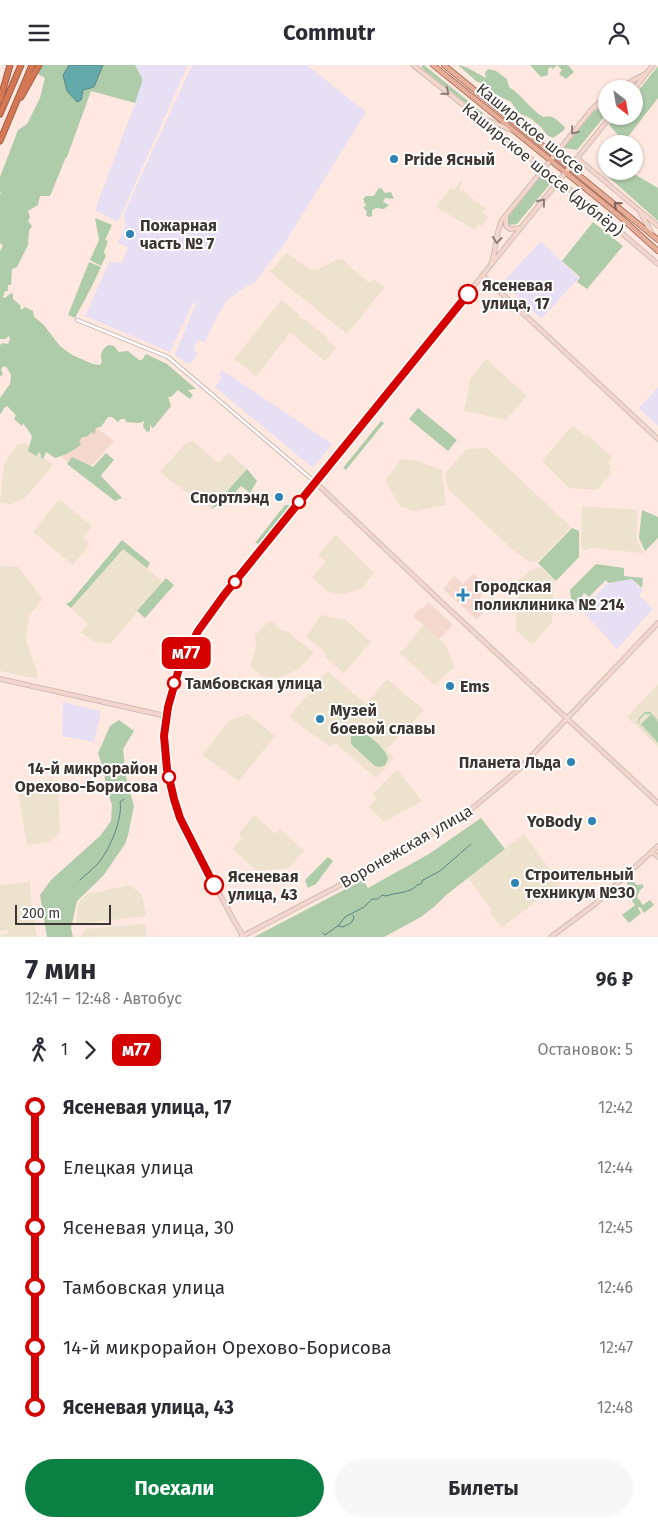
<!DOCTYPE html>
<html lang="ru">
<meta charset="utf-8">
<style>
body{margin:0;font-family:"Fira Sans",sans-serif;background:#f7f7f7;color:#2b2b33;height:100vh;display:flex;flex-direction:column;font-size:19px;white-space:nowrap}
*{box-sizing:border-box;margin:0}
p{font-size:16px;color:#7c7c81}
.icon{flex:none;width:28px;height:28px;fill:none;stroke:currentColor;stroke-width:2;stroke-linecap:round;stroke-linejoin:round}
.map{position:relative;height:872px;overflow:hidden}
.side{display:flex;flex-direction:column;background:#fff;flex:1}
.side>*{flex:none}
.badge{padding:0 10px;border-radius:8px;font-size:18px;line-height:32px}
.needle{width:32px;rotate:149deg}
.fabs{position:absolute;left:598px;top:15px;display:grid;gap:10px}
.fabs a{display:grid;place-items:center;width:45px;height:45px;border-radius:50%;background:#fff;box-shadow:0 1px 4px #0004;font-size:25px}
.scale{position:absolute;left:15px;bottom:12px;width:96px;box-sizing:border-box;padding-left:5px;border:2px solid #3d3531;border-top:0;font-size:14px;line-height:18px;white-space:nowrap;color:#3d3531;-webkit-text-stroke:4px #fff;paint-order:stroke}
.map>.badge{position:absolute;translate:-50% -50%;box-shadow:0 0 0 2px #fff}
.legs{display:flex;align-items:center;gap:8px;height:55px;padding:0 25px;font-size:16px}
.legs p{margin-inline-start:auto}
.head{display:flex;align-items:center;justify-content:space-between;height:85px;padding:0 25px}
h1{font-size:28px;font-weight:700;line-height:38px}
.button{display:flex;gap:10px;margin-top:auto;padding:10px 25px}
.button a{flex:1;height:58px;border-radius:30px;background:#0b8043;color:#fff;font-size:20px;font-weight:700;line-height:58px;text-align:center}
.button a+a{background:#f7f7f7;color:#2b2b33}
ul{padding:0 25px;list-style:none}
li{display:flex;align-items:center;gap:18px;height:60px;font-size:19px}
li i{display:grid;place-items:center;width:8px;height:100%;margin:0 6px;background:currentColor}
li i::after{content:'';width:12px;height:12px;margin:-6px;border:4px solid;border-radius:50%;background:#fff}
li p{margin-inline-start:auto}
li:first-child i{background:linear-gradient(#0000 50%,currentColor 0)}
li:last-child i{background:linear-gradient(currentColor 50%,#0000 0)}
header{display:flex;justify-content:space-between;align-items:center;height:65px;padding:0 25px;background:#fff;font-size:22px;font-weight:700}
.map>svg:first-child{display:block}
.built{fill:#f5d8cd}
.industrial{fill:#e7dff4}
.education{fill:#ece2cd}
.green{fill:#aecca9}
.water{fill:#63a9a9;stroke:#588685}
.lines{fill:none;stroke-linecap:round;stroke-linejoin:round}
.stream{stroke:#588685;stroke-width:1}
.street-casing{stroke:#c8b3ab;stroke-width:4.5}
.secondary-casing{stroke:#c8b3ab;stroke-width:5.5}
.primary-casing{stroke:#a06048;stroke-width:6}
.highway-casing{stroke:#a06048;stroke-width:7}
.street{stroke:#fff;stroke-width:2.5}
.secondary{stroke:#f2d6cc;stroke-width:4}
.primary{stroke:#e6ad98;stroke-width:4.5}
.highway{stroke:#d57754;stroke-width:5}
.oneway{stroke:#8e7d77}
.oneway2{stroke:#81655a}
.line-1-casing{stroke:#fff;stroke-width:11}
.line-1{stroke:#d50100;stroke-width:8}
.poi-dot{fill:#2e83b3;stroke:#fff;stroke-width:2}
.stop-1-dot{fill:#fff;stroke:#d50100;stroke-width:2.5}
.labels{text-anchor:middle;stroke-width:4;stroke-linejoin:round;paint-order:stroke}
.street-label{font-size:16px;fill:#3d3531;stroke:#fff}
.poi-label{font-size:16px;font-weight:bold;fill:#3d3531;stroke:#fff;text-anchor:start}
.stop-label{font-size:16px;font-weight:bold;fill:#3d3531;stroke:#fff;text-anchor:start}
</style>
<header><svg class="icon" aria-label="menu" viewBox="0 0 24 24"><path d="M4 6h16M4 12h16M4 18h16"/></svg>Commutr<svg class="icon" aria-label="person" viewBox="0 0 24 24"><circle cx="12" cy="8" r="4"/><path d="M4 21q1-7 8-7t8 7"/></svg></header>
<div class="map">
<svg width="658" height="872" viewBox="0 0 658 872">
<rect width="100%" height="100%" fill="#fee8df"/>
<path class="built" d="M93 360 114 376 91 401 72 392 68 397 61 391Z
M474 509 482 517 483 523 480 537 486 544 477 555 443 524 454 511 463 519Z
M429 537 453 560 439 574 413 551 420 543 422 544Z"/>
<path class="industrial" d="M135 0H188L118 157 95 145 135 38 140 8Z
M192 0H307L366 47 283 181 254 218H252L227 235 214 257 205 277 198 275 193 285 198 289 189 300 175 290 196 238H193L170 287 85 251 109 197 122 198 128 182 118 178 126 159 123 150Z
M541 176 579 213 541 254 503 217Z
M222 305 332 379 313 403 215 322 222 312 219 309Z
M658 322V361L639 343Z
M632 514 643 525 639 530 653 544 617 584 582 545 608 518Z
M63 637 101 646 94 677 62 671Z"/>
<path class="education" d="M461 116 463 117 459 123 486 144 483 148 488 152 482 161 479 160 475 165 436 142 451 123 454 125Z
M286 188 310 204 317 205 338 194H342L369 218 374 214 385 222 347 269 270 207Z
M281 235 300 250 299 252 303 255 304 254 328 273 327 276 336 283 325 296 289 267 286 271 287 272 256 311 234 294Z
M486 294 527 331 506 355 464 346 471 313Z
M573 360 586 372 588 370 613 393 608 399 611 402 609 405 612 408 597 425 569 423 542 396Z
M193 376 218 398 229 388 247 404 211 444 194 430 183 425 160 407 184 380Z
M26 378 53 400 24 434 11 439 0 438 4 399 18 379Z
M487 383 571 462 538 496 530 497 513 485 448 424 445 409 466 384Z
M401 394 418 396 442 405 446 440 414 446 400 441 385 416Z
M59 434 92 461 83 473 90 479 73 500 33 467Z
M582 441 638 445 636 473 643 488 592 483 585 485 581 481Z
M336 470 374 508 362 523 344 529 328 527 312 512 326 497 318 490Z
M123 483 163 517 110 579 93 576 81 567 88 559 71 543Z
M0 501 18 502 43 534 29 551 26 576 37 606V614L0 606Z
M540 502 554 515 552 557 532 580 516 565 517 517 530 506Z
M321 550 346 555 371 577 344 608 326 593 323 585 306 572Z
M270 555 283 566H287L314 588 299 604 278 613 262 611 250 601 256 582 255 570Z
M424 560 445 579 455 602 434 620 400 588Z
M327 606 366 639 387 614 424 645 386 685 394 693 376 713 335 678 330 682 289 652Z
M658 619V682L627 652Z
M248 649 275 671 239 716 202 690 229 656Z
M397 704 422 736 384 757 369 742 377 733 373 729Z
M52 714 58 721 60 768 49 777 27 780 17 722Z
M253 751 257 752 275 769 280 764 304 786 289 803 257 806 232 784 242 773 239 769Z
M524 769 560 819 501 863 490 847 492 845 468 813Z
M30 817 31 835 37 872H0V870L9 868 8 865 0 866V820Z
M130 820 142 830 146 851 77 859 78 839 85 830Z
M146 859V872H81L85 864Z"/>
<path class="green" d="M42 0H69L63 10 67 26 74 33 81 30 83 25 94 22 103 0H135L142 13V17L135 38 91 26 67 92H66L50 131H40L38 140 28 146 30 152 28 156 32 161 29 166 28 180 17 202 12 204 11 220H8V226H5L3 232 5 233 11 228 13 229V234L20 240 21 245 25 242 33 246 34 252 43 259 60 281 72 290 93 299 100 300 102 297C99 290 102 284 108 280L114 281 119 287 128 286 139 295H142L146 289 167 299 196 324 188 325 193 330 190 334 178 325 171 332H168L171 341 154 362 152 363 150 359V366L147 367 143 362 144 356 139 358 126 357 125 354H121L118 357 112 352H108L101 362 96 363 95 369 92 367 86 372H82L79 377 81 379C76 385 63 391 55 393L46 387 43 394 41 392 40 387 36 391 28 386 32 371 23 358 22 361 14 354 16 350 7 341 4 343 1 349 0 348V333L10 319 11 310 7 303 4 301 1 304 3 310 0 311V280L3 278 8 279 10 274 9 271 5 274H0V186L3 181 0 178V129L1 128 0 127V112L18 65 27 59 40 33 45 13 38 9Z
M424 0 484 49 482 51 424 5 421 1Z
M458 0C465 0 478 9 486 13L485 8 488 4 496 6 507 14 509 22C523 31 528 42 543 52 554 49 557 56 565 62L564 65 553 73 547 70 541 62 530 53 519 48 511 37 495 29 488 21 476 16Z
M530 0H568L574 7 566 14 559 9 562 5 557 0 553 4 551 2 548 4V10L541 12Z
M658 1V33L624 77 609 60 617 51H634V31Z
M598 44H602L604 52 577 85 564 83 594 46Z
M606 103V106H629L658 123V156L603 107Z
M541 111 551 118 517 159 510 160 507 157 508 152Z
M381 123 385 128 391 127 394 134 385 133 383 137 389 140 384 144 376 143 372 145V151L369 152 366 150 367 147 363 142 366 141 363 134 366 131H374L378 124Z
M95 153 112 160 105 175 108 176 104 187 106 191 101 201 90 195 99 175Z
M593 157 623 181 587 224 577 217 580 212 562 196Z
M89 197 101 202 91 223 75 253 68 250Z
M418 343 457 375 448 386 409 354Z
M381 356 384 358 346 405 343 403Z
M106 388 114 395 102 409 101 411 122 433 115 436 67 399 72 392 93 402Z
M247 404 257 416 250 428 241 421 228 436 211 444Z
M285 440H293L260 479 255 478Z
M642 445 658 452V473L645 486 639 473Z
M572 463 579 466V492L556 516 538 498Z
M122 475 150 498 147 503 123 484 71 543 66 539 71 536Z
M596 499 624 503V511L643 513 642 523 632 514 608 518 606 515 589 532 584 528 579 536 572 540 570 525Z
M166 513 174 520 145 553 137 546Z
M645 647H650L658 655V656L651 649 658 657V678L641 659 651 649H645L639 655 640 660 658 680 638 657 639 653Z
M119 655 134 666 123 684 126 712 134 741 128 770 125 779 103 811 77 836 71 863 73 872H47L40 830 51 815 100 771 111 756 112 740 106 723 104 706 98 688 110 661Z
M358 666C368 668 386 684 388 694L385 700 380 702 375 701 351 679V671Z
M481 753 505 784 445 831 435 841 421 852 384 872H254L363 815 368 823 429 789Z
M328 792 333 796 316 819 308 823 305 815Z
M631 814 637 820 642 819 644 822 640 825 637 832 643 840 650 835 654 840 644 848 640 842 638 843 641 848 629 858 622 850 635 840 630 833 635 827 627 819V816Z"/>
<path class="water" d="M69 0H103L94 22 83 25 81 35 77 37 67 26 63 10Z"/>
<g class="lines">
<path class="stream" d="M80 815C86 809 95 803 100 796 110 783 123 753 120 737L124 734
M338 861 343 862 351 858 354 853 353 850
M323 868 325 870 339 860 345 852 364 842 372 834H378L382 830 386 831C396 827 409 829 417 820L421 819 423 815 440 806 471 779"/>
<g class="street-casing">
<path id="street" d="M77 255 168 292 315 417"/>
</g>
<g class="secondary-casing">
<path id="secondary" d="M413 0 583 135 658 199
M617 24 645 9
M634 24 653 0
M595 42 603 41 606 43
M479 52 512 65
M577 93 658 161
M639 145 651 167
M506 151V161L510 164 520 163
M491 199C497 184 495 169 502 155L593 43 606 31
M483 211 658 374
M315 417 435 531 658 738
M0 614 166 651
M652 787 658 792
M241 872 386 796 468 747 517 706 658 558
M244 872C233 856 225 839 216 822 190 775 162 724 164 669 165 620 190 575 219 537L611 51
M551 872 595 839 658 781"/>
</g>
<g class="primary-casing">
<path id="primary" d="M433 0 618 150 658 186
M444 0 658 175"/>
</g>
<g class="highway-casing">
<path id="highway" d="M21 32 39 0
M0 35 10 0
M0 49 21 0
M0 76 32 0"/>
</g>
<use href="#street" class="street"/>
<use href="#secondary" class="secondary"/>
<use href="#primary" class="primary"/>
<use href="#highway" class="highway"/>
</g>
<defs><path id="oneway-chevron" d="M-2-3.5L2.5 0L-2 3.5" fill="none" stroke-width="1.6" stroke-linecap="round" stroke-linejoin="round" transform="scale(1.25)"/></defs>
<g class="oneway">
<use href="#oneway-chevron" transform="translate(446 27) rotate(39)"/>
<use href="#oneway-chevron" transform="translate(574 66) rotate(129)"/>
<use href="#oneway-chevron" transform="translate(542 137) rotate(-52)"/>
<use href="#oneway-chevron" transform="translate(497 175) rotate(97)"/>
</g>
<use class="oneway2" href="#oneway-chevron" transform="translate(617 140) rotate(-140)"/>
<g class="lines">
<g class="line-1-casing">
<path id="line-1" d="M214 820 180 753 174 734 167 704 164 671 168 642 180 600 198 566 224 530 468 229"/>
</g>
<use href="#line-1" class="line-1"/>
</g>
<g class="poi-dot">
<circle cx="394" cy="94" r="5"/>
<circle cx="130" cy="169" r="5"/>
<circle cx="279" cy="432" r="5"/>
<path d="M460.5 522.5h5v5h5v5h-5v5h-5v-5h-5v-5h5z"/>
<circle cx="450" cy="621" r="5"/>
<circle cx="320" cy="654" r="5"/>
<circle cx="571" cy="697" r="5"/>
<circle cx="592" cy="756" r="5"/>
<circle cx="515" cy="818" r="5"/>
</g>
<g class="stop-1-dot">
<circle cx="468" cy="229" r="9"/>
<circle cx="299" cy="437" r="6"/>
<circle cx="235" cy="517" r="6"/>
<circle cx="174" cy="618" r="6"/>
<circle cx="169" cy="712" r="6"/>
<circle cx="214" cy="820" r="9"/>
</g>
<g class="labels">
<g class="street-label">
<text transform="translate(531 63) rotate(39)" y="6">Каширское шоссе</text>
<text transform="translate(543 104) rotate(39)" y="6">Каширское шоссе (дублёр)</text>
<text transform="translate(406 781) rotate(-30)" y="6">Воронежская улица</text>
</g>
<g class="poi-label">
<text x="404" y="100">Pride Ясный</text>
<text x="140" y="166">Пожарная<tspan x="140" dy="18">часть № 7</tspan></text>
<text x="269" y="438" text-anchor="end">Спортлэнд</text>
<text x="474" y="527">Городская<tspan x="474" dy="18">поликлиника № 214</tspan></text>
<text x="460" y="627">Ems</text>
<text x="330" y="651">Музей<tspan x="330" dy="18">боевой славы</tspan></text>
<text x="561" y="703" text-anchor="end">Планета Льда</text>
<text x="582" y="762" text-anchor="end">YoBody</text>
<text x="525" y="815">Строительный<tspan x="525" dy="18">техникум №30</tspan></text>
</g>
<g class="stop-label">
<text x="482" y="226">Ясеневая<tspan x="482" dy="18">улица, 17</tspan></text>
<text x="185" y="624">Тамбовская улица</text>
<text x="158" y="709" text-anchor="end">14-й микрорайон<tspan x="158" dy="18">Орехово-Борисова</tspan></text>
<text x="228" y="817">Ясеневая<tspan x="228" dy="18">улица, 43</tspan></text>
</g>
</g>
</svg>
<div class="fabs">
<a><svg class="needle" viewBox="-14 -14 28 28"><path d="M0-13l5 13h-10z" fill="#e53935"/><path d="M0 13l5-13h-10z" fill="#7c7c81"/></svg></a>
<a><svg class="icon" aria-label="layers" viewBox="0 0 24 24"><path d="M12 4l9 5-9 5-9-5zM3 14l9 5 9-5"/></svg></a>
</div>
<div class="scale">200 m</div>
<b class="badge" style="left:186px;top:588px;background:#d50100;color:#fff">м77</b>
</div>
<section class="side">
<div class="head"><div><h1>7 мин</h1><p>12:41 – 12:48 · Автобус</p></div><b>96 ₽</b></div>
<div class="legs"><svg class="icon" aria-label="walk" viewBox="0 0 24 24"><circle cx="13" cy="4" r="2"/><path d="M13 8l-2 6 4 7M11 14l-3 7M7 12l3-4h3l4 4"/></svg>1<svg class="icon" aria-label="forward" viewBox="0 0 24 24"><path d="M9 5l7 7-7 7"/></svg><b class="badge" style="background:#d50100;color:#fff">м77</b><p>Остановок: 5</p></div>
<ul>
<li><i style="color:#d50100"></i><b>Ясеневая улица, 17</b><p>12:42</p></li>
<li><i style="color:#d50100"></i><span>Елецкая улица</span><p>12:44</p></li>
<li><i style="color:#d50100"></i><span>Ясеневая улица, 30</span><p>12:45</p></li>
<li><i style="color:#d50100"></i><span>Тамбовская улица</span><p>12:46</p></li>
<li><i style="color:#d50100"></i><span>14-й микрорайон Орехово-Борисова</span><p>12:47</p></li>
<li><i style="color:#d50100"></i><b>Ясеневая улица, 43</b><p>12:48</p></li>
</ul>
<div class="button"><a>Поехали</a><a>Билеты</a></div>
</section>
